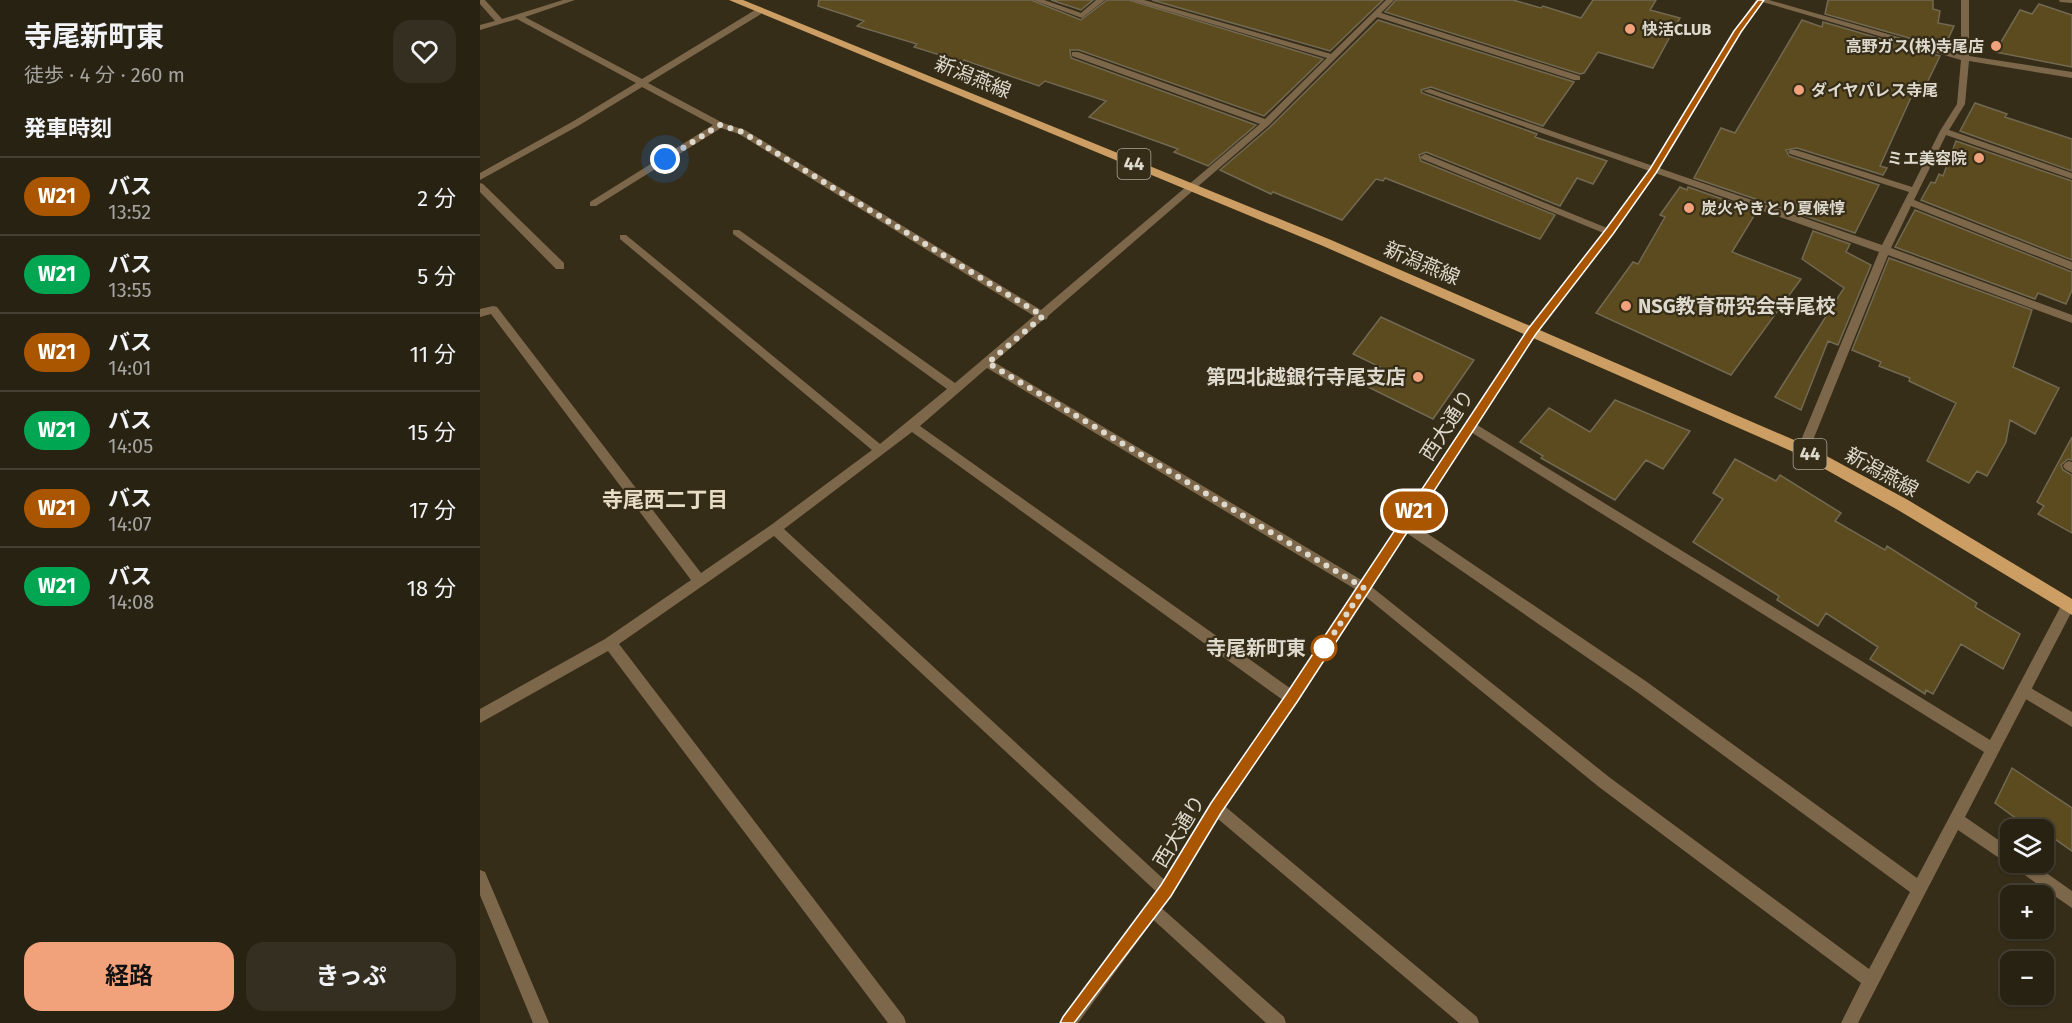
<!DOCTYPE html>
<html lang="ja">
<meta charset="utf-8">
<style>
body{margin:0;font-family:"Fira Sans","Noto Sans JP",sans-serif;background:#342f21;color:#f1f3f6;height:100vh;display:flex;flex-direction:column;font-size:22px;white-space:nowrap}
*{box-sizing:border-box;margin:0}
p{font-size:20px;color:#a5a4a0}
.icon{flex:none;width:33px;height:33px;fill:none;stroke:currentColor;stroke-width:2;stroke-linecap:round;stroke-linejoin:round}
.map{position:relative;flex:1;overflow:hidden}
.panel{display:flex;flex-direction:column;background:#282213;width:480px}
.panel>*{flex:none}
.badge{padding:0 12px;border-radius:20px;font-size:21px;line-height:39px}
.fabs{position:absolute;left:1520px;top:819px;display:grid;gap:12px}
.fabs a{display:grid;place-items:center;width:54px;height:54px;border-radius:12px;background:#282213;box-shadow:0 2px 4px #0004,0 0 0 2px #443f33;font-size:30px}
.you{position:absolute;width:30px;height:30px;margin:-15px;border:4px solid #fff;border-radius:50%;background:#1a73e8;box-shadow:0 0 0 9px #1a73e833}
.map>.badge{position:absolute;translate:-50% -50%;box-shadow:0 0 0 3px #fff}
h2{padding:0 24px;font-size:22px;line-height:54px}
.round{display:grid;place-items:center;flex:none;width:63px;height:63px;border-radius:18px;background:#342f21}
.head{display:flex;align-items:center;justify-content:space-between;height:102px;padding:0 24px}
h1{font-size:28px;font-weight:700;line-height:45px}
.primary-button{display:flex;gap:12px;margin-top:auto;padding:12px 24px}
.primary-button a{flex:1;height:69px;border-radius:18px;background:#f1a27b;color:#111;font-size:24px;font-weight:700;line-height:69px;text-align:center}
.primary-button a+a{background:#342f21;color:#f1f3f6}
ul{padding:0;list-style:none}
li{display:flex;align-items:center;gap:18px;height:78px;padding:0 24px;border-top:2px solid #443f33}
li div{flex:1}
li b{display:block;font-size:22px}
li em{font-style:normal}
li .badge{min-width:66px;font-weight:700;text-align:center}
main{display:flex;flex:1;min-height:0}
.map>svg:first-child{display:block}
.building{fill:#5c4b1e;stroke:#726953;stroke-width:1.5}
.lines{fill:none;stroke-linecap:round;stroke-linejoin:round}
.service{fill:#7d674b;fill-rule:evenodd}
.minor{fill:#7d674b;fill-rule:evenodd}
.tertiary{fill:#7d674b;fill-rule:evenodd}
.primary{fill:#cc9e63;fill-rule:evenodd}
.line{fill:#a50;stroke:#fff;stroke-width:1.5}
.walk{stroke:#ded9cd;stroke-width:6;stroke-dasharray:0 10.8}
.poi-dot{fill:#f1a27b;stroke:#362d19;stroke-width:2}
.stop-dot{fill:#fff;stroke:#a50;stroke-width:3}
.labels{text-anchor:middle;stroke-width:4.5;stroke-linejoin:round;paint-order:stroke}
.far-poi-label{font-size:16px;font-weight:bold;fill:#ded9cd;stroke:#362d19;text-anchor:start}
.shield{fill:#362d19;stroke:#aca597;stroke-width:1.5}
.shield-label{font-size:18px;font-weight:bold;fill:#ded9cd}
.street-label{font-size:20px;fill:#ded9cd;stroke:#362d19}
.poi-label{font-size:20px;font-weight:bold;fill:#ded9cd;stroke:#362d19;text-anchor:start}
.stop-label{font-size:20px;font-weight:bold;fill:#ded9cd;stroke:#362d19;text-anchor:end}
.neighbourhood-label{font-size:21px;font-weight:bold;fill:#e7ddc4;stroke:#362d19}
</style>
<main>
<section class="panel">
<div class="head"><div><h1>寺尾新町東</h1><p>徒歩 · 4 分 · 260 m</p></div><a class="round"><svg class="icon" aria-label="heart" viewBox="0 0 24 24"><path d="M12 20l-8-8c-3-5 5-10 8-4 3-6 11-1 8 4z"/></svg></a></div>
<h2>発車時刻</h2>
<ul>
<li><span class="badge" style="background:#a50;color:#fff">W21</span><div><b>バス</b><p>13:52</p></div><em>2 分</em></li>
<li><span class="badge" style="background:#00a651;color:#fff">W21</span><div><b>バス</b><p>13:55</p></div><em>5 分</em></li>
<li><span class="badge" style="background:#a50;color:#fff">W21</span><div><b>バス</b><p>14:01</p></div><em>11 分</em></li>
<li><span class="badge" style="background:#00a651;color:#fff">W21</span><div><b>バス</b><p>14:05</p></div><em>15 分</em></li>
<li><span class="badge" style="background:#a50;color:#fff">W21</span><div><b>バス</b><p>14:07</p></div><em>17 分</em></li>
<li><span class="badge" style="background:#00a651;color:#fff">W21</span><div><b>バス</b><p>14:08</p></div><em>18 分</em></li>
</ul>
<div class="primary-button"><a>経路</a><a>きっぷ</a></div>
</section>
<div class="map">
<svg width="1592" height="1023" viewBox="0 0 1592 1023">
<rect width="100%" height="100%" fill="#362d19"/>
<path class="building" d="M339 0H551L601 20 627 0H649L843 59 784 116 599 50H590L591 58 776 125 728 166 694 152 698 149 609 117 626 101 565 81 559 86 484 60 482 62 434 47 437 44 377 26 384 21 338 6Z
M571 0H613L601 10Z
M672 0H903L850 51Z
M916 0H1033L1061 8 1063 6 1101 18 1113 0H1176L1170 10 1200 18 1173 68 1118 52 1104 73 1100 74 905 12Z
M1348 0H1453V9L1460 11 1458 23 1474 26 1464 48 1345 14Z
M1559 4 1592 15V67L1515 52 1540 10 1552 14Z
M898 20 1094 82 1063 126 951 87 941 90 942 93 1057 134 1055 137 1127 161 1113 184 1097 178 1080 206 946 152 939 155 941 161 1075 215 1060 239 905 178 903 181 896 179 862 220 793 192 791 194 740 170 790 127Z
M1322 20 1342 27 1343 22 1460 56 1446 85 1438 82 1400 166 1407 168 1403 175 1317 148 1306 150 1309 156 1399 185 1375 233 1214 178 1241 128 1255 133Z
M1495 103 1527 114 1525 117 1592 139V171L1480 131Z
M1476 141 1592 181V260L1441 200 1451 182 1455 183 1459 174 1463 176Z
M1200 187 1207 190 1208 187 1277 211 1252 252 1321 279 1251 375 1116 313 1153 262 1158 264 1185 217 1180 215Z
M1435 210 1592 272V290L1586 304 1558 293 1555 299 1415 247Z
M1333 231 1370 244 1366 252 1391 265 1358 345 1348 341 1321 410 1295 397 1364 288 1322 259Z
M1409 258 1552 310 1533 367 1579 388 1555 434 1530 420 1526 442 1507 476 1497 471 1489 483 1447 461 1476 403 1429 381 1430 378 1399 366 1401 362 1372 350Z
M901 317 994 360 953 419 886 386 900 367 873 354Z
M1135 400 1210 431 1183 469 1166 460 1135 500 1061 458 1063 456 1040 442 1069 408 1110 432Z
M1592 437V460L1588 459 1581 465 1583 470 1592 475V533L1558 514 1564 506 1557 502Z
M1255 459 1296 481 1300 475 1361 513 1355 521 1405 550 1407 546 1497 603 1495 607 1540 634 1523 669 1481 644 1453 694 1446 690 1445 694 1390 659 1398 647 1346 613 1338 626 1297 600 1299 596 1213 542 1243 499 1233 493Z
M1532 768 1592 808V851L1566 833 1564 838 1563 830H1552L1515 803Z"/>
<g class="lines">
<path class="service" d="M1589 461 1592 462V473L1585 469 1583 466 1585 463Z
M1544 684 1592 712V727L1539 695 1537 690 1539 685Z"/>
<path class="minor" d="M0 0H5L22 19 83 0H95L45 17 162 79 275 10H281V14L168 83 243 123 265 130 561 310 780 124 592 56V52H598L785 119 847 58 651 0H664L851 54 906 0H914L901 13 1100 76V80H1094L897 17 789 125 568 316 567 319 563 320 514 362 888 584 1129 777 1389 969 1430 892 1157 692 921 529 919 525 921 521 925 520 929 521 1167 682 1437 878 1504 752 986 429 984 426 986 423H994L1510 740 1583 602 1588 600 1592 602V611L1485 817 1530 848V862H1551L1592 891V908L1533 867 1531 864 1525 862 1478 830 1378 1023H1361L1381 983 1119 787 880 592 507 368 440 426 817 693 819 698 817 703 812 705 807 703 432 432 304 529 691 886 694 891 691 896 686 899 681 896 294 536 139 644 424 1017 426 1023H408L128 651 0 723V709L125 639 211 580 11 314 0 317V309L13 306 17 307 221 573 291 525 392 450 140 239V235H146L400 444 467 389 253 234V230H259L475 383 554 316 259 134 241 128 116 206H110V202L233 125 162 87 98 126 0 180V173L92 122 156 83 37 19 0 30V25L15 21 0 4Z
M553 0H564L601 13 616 0H625L602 18Z
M1276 0H1289L1481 55V0H1489V56L1592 72V78L1489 61 1485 104 1469 130 1592 173V179L1466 135 1434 200 1592 262V270L1431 206 1411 248 1592 315V323L1408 255 1329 450 1327 453H1319L1317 450 1399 252 943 91 950 89 1402 245 1429 192 1310 154 1308 152 1310 150H1316L1432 187 1460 131 1477 104 1481 60Z
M1579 0H1592V3L1580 2Z
M945 154 1132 230 1134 232 1132 234H1126L942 159 940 157Z
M0 183 3 184 84 263V269H76L0 192Z
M736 801 741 803 997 1017 999 1023H979L731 813 729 808 731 803Z
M0 870 5 872 69 1023H53L0 895Z
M672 901 677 904 804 1017 806 1023H786L667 914 664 909 667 904Z"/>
<path class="tertiary" d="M1276 0H1284L1262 31 1176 173 1132 234 1056 334 817 703 741 813 691 896 598 1023H580L681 886 731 803 807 693 1048 328 1126 230 1170 169 1254 31Z"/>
<path class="primary" d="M249 0H263L851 240 1328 446 1428 500 1592 599V615L1418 510 1318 454 843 246Z"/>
</g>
<path class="line" d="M1278 0H1284L1261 32 1176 173 1133 234 1056 334 817 702 741 813 691 896 594 1023H580L583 1017 681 885 731 803 807 693 1048 329 1126 229 1170 169 1254 31Z"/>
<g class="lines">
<path class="walk" d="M185 159 240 125 262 132 563 316 508 363 884 588 844 648"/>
</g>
<g class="poi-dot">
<circle cx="1150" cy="29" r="6"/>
<circle cx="1516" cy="46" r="6"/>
<circle cx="1319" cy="90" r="6"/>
<circle cx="1499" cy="158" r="6"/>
<circle cx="1209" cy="208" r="6"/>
<circle cx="1146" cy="306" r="6"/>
<circle cx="938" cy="377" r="6"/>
</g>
<circle class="stop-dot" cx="844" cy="648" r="12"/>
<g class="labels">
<g class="far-poi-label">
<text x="1162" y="35">快活CLUB</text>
<text x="1504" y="52" text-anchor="end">高野ガス(株)寺尾店</text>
<text x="1331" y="96">ダイヤパレス寺尾</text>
<text x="1487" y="164" text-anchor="end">ミエ美容院</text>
<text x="1221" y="214">炭火やきとり夏候惇</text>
</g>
<g class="shield">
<rect x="637.5" y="149" width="33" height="30" rx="4.5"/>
<rect x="1313.5" y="439" width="33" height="30" rx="4.5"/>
</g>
<g class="shield-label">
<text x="654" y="170">44</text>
<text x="1330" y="460">44</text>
</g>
<g class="street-label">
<text transform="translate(493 77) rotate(22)" y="7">新潟燕線</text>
<text transform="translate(942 263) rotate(23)" y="7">新潟燕線</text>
<text transform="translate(967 425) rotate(-57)" y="7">西大通り</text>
<text transform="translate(1402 472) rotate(29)" y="7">新潟燕線</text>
<text transform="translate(699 831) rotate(-59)" y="7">西大通り</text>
</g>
<g class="poi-label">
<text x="1158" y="313">NSG教育研究会寺尾校</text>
<text x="926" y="384" text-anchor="end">第四北越銀行寺尾支店</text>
</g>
<g class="stop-label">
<text x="826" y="655">寺尾新町東</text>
</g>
<g class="neighbourhood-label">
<text x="185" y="507">寺尾西二丁目</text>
</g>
</g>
</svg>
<div class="fabs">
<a><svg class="icon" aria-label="layers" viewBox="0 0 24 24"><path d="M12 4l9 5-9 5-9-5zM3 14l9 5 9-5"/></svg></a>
<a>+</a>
<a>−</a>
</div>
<div class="you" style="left:185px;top:159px"></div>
<b class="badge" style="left:934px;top:511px;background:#a50;color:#fff">W21</b>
</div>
</main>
